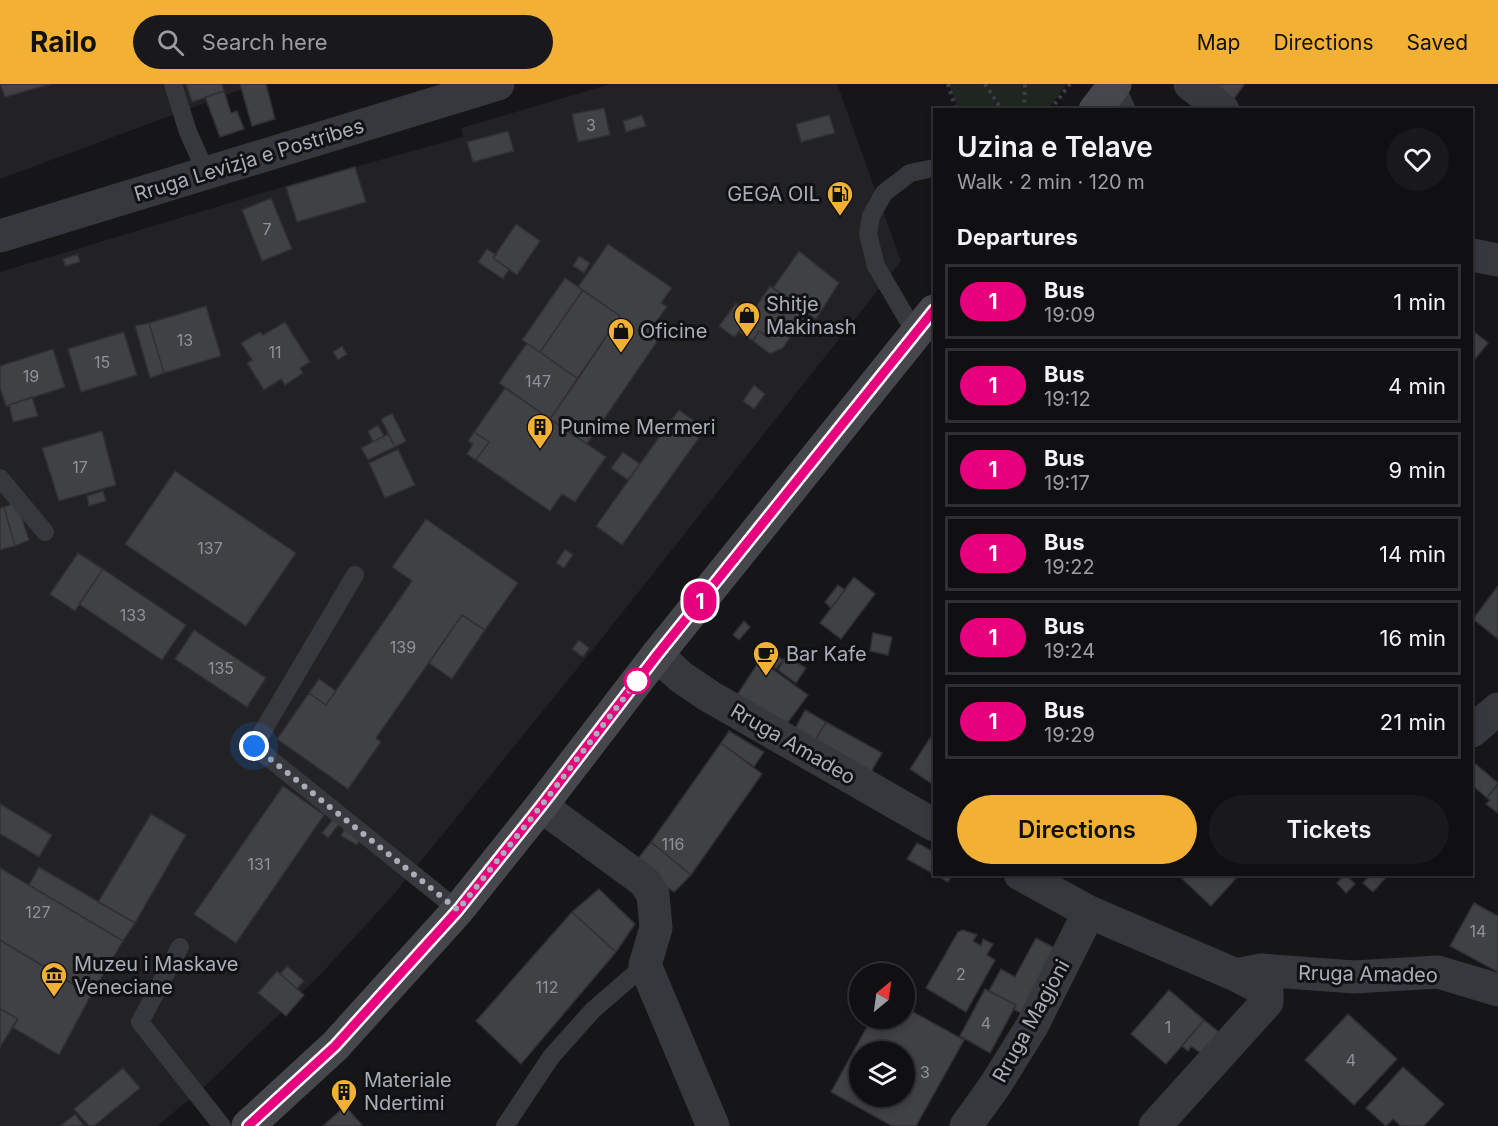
<!DOCTYPE html>
<meta charset="utf-8">
<style>
body{margin:0;font-family:Inter,sans-serif;background:#19191b;color:#f1f3f6;height:100vh;display:flex;flex-direction:column;font-size:22px;white-space:nowrap}
*{box-sizing:border-box;margin:0}
p{font-size:20px;color:#9c9d9f}
.icon{flex:none;width:33px;height:33px;fill:none;stroke:currentColor;stroke-width:2;stroke-linecap:round;stroke-linejoin:round}
.map{position:relative;flex:1;overflow:hidden}
.panel{position:absolute;left:933px;top:24px;width:540px;height:768px;display:flex;flex-direction:column;background:#101012;border-radius:0px;box-shadow:0 3px 9px #0003,0 0 0 2px #303032}
.panel>*{flex:none}
.badge{padding:0 12px;border-radius:20px;font-size:21px;line-height:39px}
.needle{width:39px;rotate:29deg}
.tools{position:absolute;left:849px;top:879px;display:grid;gap:12px}
.tools a{display:grid;place-items:center;width:66px;height:66px;border-radius:50%;background:#101012;box-shadow:0 3px 9px #0003,0 0 0 2px #303032;font-size:30px}
.you{position:absolute;width:30px;height:30px;margin:-15px;border:4px solid #fff;border-radius:50%;background:#1a73e8;box-shadow:0 0 0 9px #1a73e833}
.map>.badge{position:absolute;translate:-50% -50%;box-shadow:0 0 0 3px #fff}
h2{padding:0 24px;font-size:22px;line-height:54px}
.round{display:grid;place-items:center;flex:none;width:63px;height:63px;border-radius:32px;background:#19191b}
.head{display:flex;align-items:center;justify-content:space-between;height:102px;padding:0 24px}
h1{font-size:28px;font-weight:600;line-height:45px}
.cta{display:flex;gap:12px;margin-top:auto;padding:12px 24px}
.cta a{flex:1;height:69px;border-radius:36px;background:#f2b134;color:#111;font-size:24px;font-weight:600;line-height:69px;text-align:center}
.cta a+a{background:#19191b;color:#f1f3f6}
ul{padding:0;list-style:none}
li{display:flex;align-items:center;gap:18px;height:75px;margin:0 12px 9px;padding:0 12px;border:3px solid #303032;border-radius:0px}
li div{flex:1}
li b{display:block;font-size:22px}
li em{font-style:normal}
li .badge{min-width:66px;font-weight:700;text-align:center}
header{display:flex;align-items:center;gap:36px;box-sizing:border-box;height:84px;padding:0 30px;background:#f2b134;color:#111}
header strong{font-size:28px}
nav{display:flex;gap:33px;margin-inline-start:auto;font-size:21px}
.search{width:420px;height:54px;background:#19191b;display:flex;align-items:center;gap:15px;box-sizing:border-box;padding:0 21px;border-radius:33px;color:#9c9d9f;font-size:22px}
.map>svg:first-child{display:block}
.built{fill:#222225}
.green{fill:#1e261f}
.building{fill:#404145;stroke:#303034;stroke-width:1.5;fill-rule:evenodd}
.lines{fill:none;stroke-linecap:round;stroke-linejoin:round}
.path{stroke:#3d3f44;stroke-width:4;stroke-dasharray:3 4.5;stroke-linecap:butt}
.service{stroke:#37383d;stroke-width:18}
.minor{stroke:#37383d;stroke-width:33}
.tertiary{stroke:#37383d;stroke-width:33}
.secondary{stroke:#45474d;stroke-width:33}
.line-casing{stroke:#fff;stroke-width:14}
.line{stroke:#e6007e;stroke-width:9}
.walk{stroke:#a8adb8;stroke-width:6;stroke-dasharray:0 10.8}
.stop-dot{fill:#fff;stroke:#e6007e;stroke-width:3}
.labels{text-anchor:middle;stroke-width:6;stroke-linejoin:round;paint-order:stroke}
.number-label{font-size:16px;fill:#8e929b}
.street-label{font-size:20px;fill:#a8adb8;stroke:#111113}
.poi-label{font-size:20px;fill:#a8adb8;stroke:#111113;text-anchor:start}
</style>
<header>
<strong>Railo</strong>
<div class="search"><svg class="icon" aria-label="search" viewBox="0 0 24 24"><circle cx="10" cy="10" r="6"/><path d="M15 15l6 6"/></svg>Search here</div>
<nav><a>Map</a><a>Directions</a><a>Saved</a></nav>
</header>
<div class="map">
<svg width="1498" height="1042" viewBox="0 0 1498 1042">
<rect width="100%" height="100%" fill="#161618"/>
<path class="built" d="M0 0H256L0 95Z
M611 0H837L901 177 598 559 395 809 321 890 202 1005 157 1042H0V188L286 102 463 53 461 44Z"/>
<path class="green" d="M949 0H1067L1047 26 958 25Z"/>
<path class="building" d="M0 0H51L5 13Z
M186 0H222L224 7 192 18Z
M240 0H266L275 35 252 42Z
M1212 0H1243L1244 1 1233 16Z
M224 7 231 29 237 27 244 45 220 53 205 13Z
M604 24 610 51 578 58 572 30Z
M642 31 646 42 626 48 623 37Z
M829 31 835 49 801 58 796 40Z
M508 47 514 67 473 78 467 58Z
M355 83 366 118 297 138 286 103Z
M271 114 292 165 262 177 242 126Z
M516 140 540 157 517 191 493 174Z
M608 160 672 204 661 219 667 223 655 239 665 246 587 360 550 335 620 232 578 203Z
M487 165 496 171 493 174 509 185 503 195 478 178Z
M799 167 839 199 816 235 773 204Z
M78 170 80 178 65 182 63 175Z
M579 172 590 179 584 189 573 182Z
M565 194 583 206 540 268 522 256Z
M770 202 793 217 769 254 759 247 753 257 739 248Z
M583 206 620 232 578 295 540 268Z
M736 219 752 229 739 248 734 253 719 242Z
M790 221 805 231 783 264 770 270 753 257 759 247 769 254Z
M206 222 221 272 164 289 149 239Z
M285 238 310 278 300 284 303 289 285 301 281 295 264 306 247 279 252 276 241 259 260 248 263 251Z
M149 239 164 289 150 294 135 242Z
M1472 246 1488 259 1475 275 1472 272Z
M124 248 137 291 81 308 68 265Z
M527 259 578 295 550 335 499 299Z
M342 262 347 270 338 276 333 268Z
M53 265 65 303 6 322 0 304V282Z
M754 301 765 310 754 325 743 317Z
M505 304 606 373 575 418 562 410 550 427 476 376 489 358 474 348Z
M32 313 38 332 13 338 9 321Z
M679 326 701 342 694 351 672 335Z
M392 329 406 357 395 363 381 335Z
M672 335 699 354 622 461 596 442Z
M378 341 384 352 373 358 368 347Z
M102 347 116 401 59 417 42 364Z
M474 348 489 358 476 376 467 370 473 360 468 357Z
M388 350 395 363 368 376 361 364Z
M398 365 415 401 385 414 369 379Z
M623 368 640 380 628 396 611 384Z
M175 387 296 469 246 542 125 460Z
M103 407 106 417 89 422 87 412Z
M17 419 29 456 15 462 4 423Z
M4 423 15 462 0 466V424Z
M426 435 518 499 485 546 462 531 376 654 381 658 348 705 277 655 309 609 326 621 412 497 392 483Z
M565 465 573 471 564 484 556 479Z
M78 469 103 485 75 527 50 510Z
M103 485 186 541 162 576 79 520Z
M854 493 875 510 841 555 820 539Z
M838 501 845 506 831 524 825 518Z
M1498 502V555L1473 535Z
M462 531 485 546 452 595 429 579Z
M744 537 750 543 739 556 733 551Z
M194 546 266 594 247 623 175 575Z
M873 549 892 553 888 571 870 567Z
M579 556 589 564 583 573 572 565Z
M768 566 783 576 776 585 761 575Z
M786 572 806 584 796 599 778 586Z
M760 576 808 611 783 645 733 617Z
M319 595 336 607 326 621 309 609Z
M805 626 826 638 812 662 792 651Z
M826 638 882 669 868 693 812 662Z
M729 647 764 668 754 683 721 659Z
M934 648V701L910 685Z
M721 659 762 690 691 791 651 758Z
M1472 677 1498 699 1487 714 1472 701Z
M1498 700V729L1486 720 1490 716 1487 714Z
M283 702 324 731 236 859 194 830Z
M0 720 52 751 39 773 0 750Z
M151 730 186 751 135 839 98 818Z
M334 734 340 739 328 754 322 749Z
M346 742 362 752 357 761 341 752Z
M651 758 691 791 674 808 633 781Z
M917 759 934 768V790H952L948 798 907 775Z
M39 783 135 839 123 857 29 801Z
M0 784 123 857 91 911 0 856Z
M1177 790H1240L1211 822Z
M1345 790 1355 800 1346 809 1337 799Z
M1371 790H1389L1373 808 1363 799Z
M599 805 635 840 616 868 572 828Z
M1474 819 1498 832V888L1450 862Z
M572 828 616 868 521 980 476 937Z
M963 846 977 851 973 857 981 862 983 855 993 860 987 871 995 876 966 928 926 904 958 848Z
M1036 854 1062 868 1027 932 1013 925 1016 921 989 907 1001 885 1015 893Z
M0 856 91 911 59 971 12 943 18 935 0 925Z
M287 882 304 897 297 905 280 890Z
M277 887 304 911 286 932 258 909Z
M985 905 1016 921 990 969 960 952Z
M1169 906 1204 936 1166 980 1131 950Z
M904 923 964 956 916 1042H892L831 1008 872 934H904ZM860 968H904V1012H860Z
M0 925 18 935 0 963Z
M1348 930 1397 975 1354 1021 1305 976Z
M1204 936 1220 949 1202 970 1191 962 1188 967 1182 962Z
M1403 983 1444 1020 1424 1042H1401L1393 1035 1386 1042 1366 1024Z
M123 984 140 1004 94 1042H89L74 1025Z
M345 1022 362 1041 361 1042H323Z
M75 1030 84 1042H60Z"/>
<g class="lines">
<path class="path" d="M948 0 956 26
M985 0 1002 26
M1024 26 1025 0
M1050 26 1070 0"/>
<path class="service" d="M173 0 188 48 206 88
M1115 0 1127 26
M916 250 876 182 868 150 871 132 884 109 910 89 934 84
M0 394 45 448
M355 491 254 662 458 826
M180 863 140 938 222 1042
M505 1042 551 973 593 926 645 881"/>
<path class="minor" d="M1190 0 1223 26
M1472 171 1498 176
M657 571 681 593 709 612 934 741
M1472 647 1498 625
M541 722 645 798 653 811 656 844 645 881 713 1042
M1020 790 1089 828 1236 891 1267 907V918L1155 1042
M1236 891 1261 886 1354 893 1438 888 1498 906
M966 1042 996 1000 1032 942 1089 828"/>
<path class="tertiary" d="M0 152 498 0"/>
<path class="secondary" d="M1095 26 1115 0
M248 1042 335 962 458 826 541 722 657 571 934 227"/>
</g>
<g class="lines">
<g class="line-casing">
<path id="line" d="M248 1042 335 962 458 826 541 722 657 571 934 226"/>
</g>
<use href="#line" class="line"/>
<path class="walk" d="M254 662 458 826 541 722 637 597"/>
</g>
<defs>
<g id="fuel-pin" transform="scale(1.35)"><path d="M0 17L-7.5 6A9.5 9.5 0 1 1 7.5 6Z" fill="#f2b134" stroke="#111113"/><path d="M-5.5-6h7V0h2V4h1.3V-2.5L3-4.5l.8-.8L6-3V5H2.5V1h-1V6h-7ZM-4.2-4.7v3.2H.2V-4.7Z" fill="#111"/></g>
<g id="shop-pin" transform="scale(1.35)"><path d="M0 17L-7.5 6A9.5 9.5 0 1 1 7.5 6Z" fill="#f2b134" stroke="#111113"/><path d="M-5-2.5h2.3a2.7 3.5 0 0 1 5.4 0H5L5.5 6h-11ZM-1.5-2.5h3a1.5 2.3 0 0 0-3 0Z" fill="#111"/></g>
<g id="building-pin" transform="scale(1.35)"><path d="M0 17L-7.5 6A9.5 9.5 0 1 1 7.5 6Z" fill="#f2b134" stroke="#111113"/><path d="M-4-6H4V6H1V3H-1V6H-4ZM-2.5-4.3h1.7v1.8h-1.7ZM.8-4.3h1.7v1.8H.8ZM-2.5-1h1.7V.8h-1.7ZM.8-1h1.7V.8H.8Z" fill="#111"/></g>
<g id="cafe-pin" transform="scale(1.35)"><path d="M0 17L-7.5 6A9.5 9.5 0 1 1 7.5 6Z" fill="#f2b134" stroke="#111113"/><path d="M-5.5-4.5H6V0H3Q3 3.5 0 3.5H-2.5Q-5.5 3.5-5.5 0ZM3-3.2v2h1.7v-2ZM-6 4.5H4V6H-6Z" fill="#111"/></g>
<g id="museum-pin" transform="scale(1.35)"><path d="M0 17L-7.5 6A9.5 9.5 0 1 1 7.5 6Z" fill="#f2b134" stroke="#111113"/><path d="M0-6L6-3V-2H-6V-3ZM-5-1h2V3h-2ZM-1-1h2V3h-2ZM3-1h2V3H3ZM-6 4H6V6H-6Z" fill="#111"/></g>
</defs>
<g fill-rule="evenodd">
<use href="#fuel-pin" x="840" y="110"/>
<use href="#shop-pin" x="747" y="231"/>
<use href="#shop-pin" x="621" y="247"/>
<use href="#building-pin" x="540" y="343"/>
<use href="#cafe-pin" x="766" y="570"/>
<use href="#museum-pin" x="54" y="891"/>
<use href="#building-pin" x="344" y="1008"/>
</g>
<circle class="stop-dot" cx="637" cy="597" r="12"/>
<g class="labels">
<g class="number-label">
<text x="591" y="47">3</text>
<text x="267" y="151">7</text>
<text x="185" y="262">13</text>
<text x="275" y="274">11</text>
<text x="102" y="284">15</text>
<text x="31" y="298">19</text>
<text x="538" y="303">147</text>
<text x="80" y="389">17</text>
<text x="210" y="470">137</text>
<text x="133" y="537">133</text>
<text x="403" y="569">139</text>
<text x="221" y="590">135</text>
<text x="673" y="766">116</text>
<text x="259" y="786">131</text>
<text x="38" y="834">127</text>
<text x="1478" y="853">14</text>
<text x="961" y="896">2</text>
<text x="547" y="909">112</text>
<text x="986" y="945">4</text>
<text x="1168" y="949">1</text>
<text x="1351" y="982">4</text>
<text x="925" y="994">3</text>
</g>
<g class="street-label">
<text transform="translate(249 76) rotate(-17)" y="7">Rruga Levizja e Postribes</text>
<text transform="translate(793 660) rotate(30)" y="7">Rruga Amadeo</text>
<text transform="translate(1368 890) rotate(1)" y="7">Rruga Amadeo</text>
<text transform="translate(1031 937) rotate(-61)" y="7">Rruga Magjoni</text>
</g>
<g class="poi-label">
<text x="820" y="117" text-anchor="end">GEGA OIL</text>
<text x="766" y="227">Shitje<tspan x="766" dy="23">Makinash</tspan></text>
<text x="640" y="254">Oficine</text>
<text x="560" y="350">Punime Mermeri</text>
<text x="786" y="577">Bar Kafe</text>
<text x="74" y="887">Muzeu i Maskave<tspan x="74" dy="23">Veneciane</tspan></text>
<text x="364" y="1003">Materiale<tspan x="364" dy="23">Ndertimi</tspan></text>
</g>
</g>
</svg>
<div class="tools">
<a><svg class="needle" viewBox="-14 -14 28 28"><path d="M0-13l5 13h-10z" fill="#e53935"/><path d="M0 13l5-13h-10z" fill="#9c9d9f"/></svg></a>
<a><svg class="icon" aria-label="layers" viewBox="0 0 24 24"><path d="M12 4l9 5-9 5-9-5zM3 14l9 5 9-5"/></svg></a>
</div>
<div class="you" style="left:254px;top:662px"></div>
<b class="badge" style="left:700px;top:517px;background:#e6007e;color:#fff">1</b>
<section class="panel">
<div class="head"><div><h1>Uzina e Telave</h1><p>Walk · 2 min · 120 m</p></div><a class="round"><svg class="icon" aria-label="heart" viewBox="0 0 24 24"><path d="M12 20l-8-8c-3-5 5-10 8-4 3-6 11-1 8 4z"/></svg></a></div>
<h2>Departures</h2>
<ul>
<li><span class="badge" style="background:#e6007e;color:#fff">1</span><div><b>Bus</b><p>19:09</p></div><em>1 min</em></li>
<li><span class="badge" style="background:#e6007e;color:#fff">1</span><div><b>Bus</b><p>19:12</p></div><em>4 min</em></li>
<li><span class="badge" style="background:#e6007e;color:#fff">1</span><div><b>Bus</b><p>19:17</p></div><em>9 min</em></li>
<li><span class="badge" style="background:#e6007e;color:#fff">1</span><div><b>Bus</b><p>19:22</p></div><em>14 min</em></li>
<li><span class="badge" style="background:#e6007e;color:#fff">1</span><div><b>Bus</b><p>19:24</p></div><em>16 min</em></li>
<li><span class="badge" style="background:#e6007e;color:#fff">1</span><div><b>Bus</b><p>19:29</p></div><em>21 min</em></li>
</ul>
<div class="cta"><a>Directions</a><a>Tickets</a></div>
</section>
</div>
